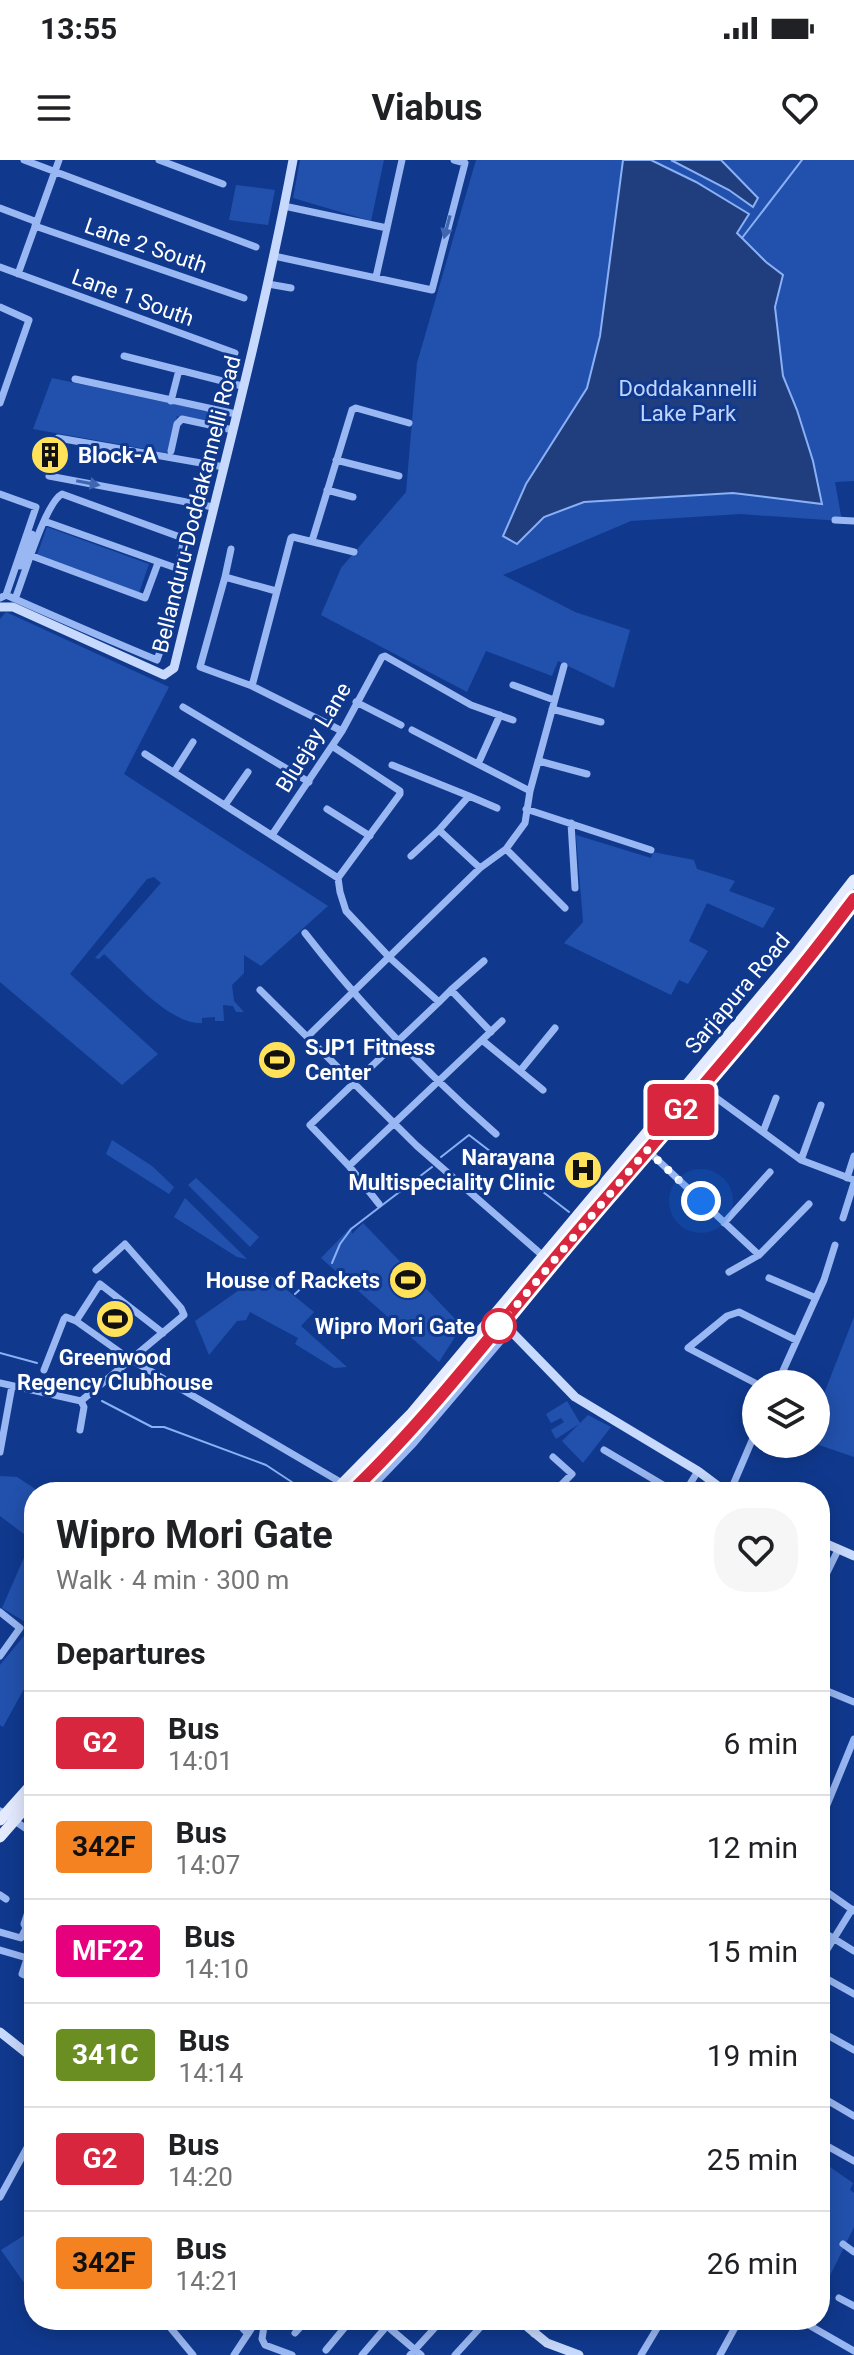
<!DOCTYPE html>
<meta charset="utf-8">
<style>
body{margin:0;font-family:Roboto,sans-serif;background:#f6f6f6;color:#202124;height:100vh;display:flex;flex-direction:column;font-size:30px;white-space:nowrap}
*{box-sizing:border-box;margin:0}
p{font-size:26px;color:#757577}
.icon{flex:none;width:44px;height:44px;fill:none;stroke:currentColor;stroke-width:2;stroke-linecap:round;stroke-linejoin:round}
.map{position:relative;flex:1;overflow:hidden}
.drawer{position:absolute;left:24px;top:1322px;width:806px;height:848px;display:flex;flex-direction:column;background:#fff;border-radius:32px;box-shadow:0 4px 20px #0003}
.drawer>*{flex:none}
.badge{padding:0 16px;border-radius:6px;font-size:28px;line-height:52px}
.buttons{position:absolute;left:742px;top:1210px;display:grid;gap:16px}
.buttons a{display:grid;place-items:center;width:88px;height:88px;border-radius:50%;background:#fff;box-shadow:0 4px 20px #0003;font-size:40px}
.you{position:absolute;width:40px;height:40px;margin:-20px;border:6px solid #fff;border-radius:50%;background:#1a73e8;box-shadow:0 0 0 12px #1a73e833}
.map>.badge{position:absolute;translate:-50% -50%;box-shadow:0 0 0 4px #fff}
h2{padding:0 32px;font-size:30px;line-height:72px}
.round{display:grid;place-items:center;flex:none;width:84px;height:84px;border-radius:32px;background:#f6f6f6}
.summary{display:flex;align-items:center;justify-content:space-between;height:136px;padding:0 32px}
h1{font-size:38px;font-weight:700;line-height:60px}
ul{padding:0;list-style:none}
li{display:flex;align-items:center;gap:24px;height:104px;padding:0 32px;border-top:2px solid #e0e0e0}
li div{flex:1}
li b{display:block;font-size:30px}
li em{font-style:normal}
li .badge{min-width:88px;font-weight:700;text-align:center}
.status{display:flex;justify-content:space-between;align-items:center;height:56px;padding:0 40px;background:#fff;direction:ltr}
.status svg{height:22px;fill:currentColor}
header{display:flex;justify-content:space-between;align-items:center;height:104px;padding:0 32px;background:#fff;font-size:36px;font-weight:700}
.map>svg:first-child{display:block}
.green{fill:#2251ad}
.water{fill:#203e7d;stroke:#8ab0f6;stroke-width:2}
.lines{fill:none;stroke-linecap:round;stroke-linejoin:round}
.stream{stroke:#8ab0f6;stroke-width:2}
.street{stroke:#99b7f2;stroke-width:7}
.secondary{stroke:#c7d9fc;stroke-width:9}
.primary{stroke:#e4ebff;stroke-width:11}
.oneway{fill:#4065b1}
.line-casing{stroke:#fff;stroke-width:18}
.line{stroke:#d7263d;stroke-width:12}
.walk{stroke:#fff;stroke-width:8;stroke-dasharray:0 14.4}
.stop-dot{fill:#fff;stroke:#d7263d;stroke-width:4}
.labels{text-anchor:middle;stroke-width:6;stroke-linejoin:round;paint-order:stroke}
.street-label{font-size:22px;fill:#fff;stroke:#10398e}
.park-label{font-size:22px;fill:#c0d5fd;stroke:#10398e}
.poi-label{font-size:22px;font-weight:bold;fill:#fff;stroke:#10398e;text-anchor:start}
.stop-label{font-size:22px;font-weight:bold;fill:#fff;stroke:#10398e;text-anchor:end}
</style>
<div class="status"><b>13:55</b><svg viewBox="0 0 49 12"><path d="M0 12V9h3v3zM5 12V6h3v6zM10 12V3h3v9zM15 12V0h3v12zM26 1h20v11H26zM47 4h2v5h-2z"/></svg></div>
<header><svg class="icon" aria-label="menu" viewBox="0 0 24 24"><path d="M4 6h16M4 12h16M4 18h16"/></svg>Viabus<svg class="icon" aria-label="heart" viewBox="0 0 24 24"><path d="M12 20l-8-8c-3-5 5-10 8-4 3-6 11-1 8 4z"/></svg></header>
<div class="map">
<svg width="854" height="2195" viewBox="0 0 854 2195">
<rect width="100%" height="100%" fill="#10398e"/>
<path class="green" d="M300 0H384L371 61 293 38Z
M476 0H854V321L835 322 842 361 740 354 631 361 503 415 575 452 630 470 614 528 558 501 552 516 486 491 467 532 321 455 341 408 406 332 417 203Z
M236 25 275 30 268 65 229 60Z
M52 218 229 256 226 266 177 256 168 293 33 269Z
M47 367 149 404 139 433 37 395Z
M6 452 169 527 124 614 328 746 261 806 244 795V813L232 825 234 841 244 852H236L233 846 223 845 224 861H215V857L202 858V863C170 865 127 815 104 794L99 799 95 798 161 723 154 717 147 719 70 814 158 894 122 925 0 822V459Z
M576 675 651 698 653 692 694 700 697 709 735 721 729 731 775 748 763 768 707 743 689 781 708 791 688 824 679 820 671 835 564 783 583 762Z
M112 980 152 1006 174 1027 169 1034 106 994Z
M196 1018 259 1077 250 1087 188 1025Z
M185 1038 247 1099 237 1097 174 1057Z
M363 1063 462 1166 439 1202 321 1098 351 1067 352 1074Z
M265 1112 314 1152 301 1166 347 1207 334 1208 295 1184 298 1178 250 1152 246 1160 237 1161 209 1195 195 1161Z
M854 1157V1297L816 1284V1254Z
M567 1241 580 1263 588 1255 611 1267 583 1303 562 1281 579 1264 556 1279 551 1270 564 1262 561 1258 551 1263 546 1254Z
M0 1316 17 1317 40 1332H34V1511L3 1567 0 1565V1505L32 1466 2 1448 26 1393 24 1374 0 1356Z
M820 2000 853 2023 850 2030 854 2033V2067L820 2136Z
M34 2069V2137L1 2090Z"/>
<path class="water" d="M623 0H651L696 22 749 54 737 73 766 102 783 115 775 147 783 216 797 250 813 301 822 344 733 333 584 342 544 357 517 384 503 376 526 324 587 228 600 176Z
M671 0H721L758 38 753 47 729 30Z"/>
<g class="lines">
<path class="stream" d="M742 78 802 0
M441 997 469 975 569 1052
M332 1103 340 1084 351 1069 432 1007
M295 1134 308 1122
M0 1193 37 1203
M102 1241 152 1267H164L266 1305 307 1332"/>
<path class="street" d="M24 0 256 87
M159 0 223 24
M284 46 387 68 402 0
M0 48 37 62
M35 66 244 138
M274 96 432 130 465 3 454 0
M0 107 235 193
M18 114 59 0
M376 117 387 68
M268 124 291 128
M0 147 29 160 0 243
M124 196 242 226
M75 219 236 254
M171 241 179 210
M58 278 224 307
M171 291 177 264 182 259 233 270
M336 300 399 316
M49 316 213 347
M327 330 353 337
M0 334 36 347 6 435 0 438
M835 360 854 361
M44 361 176 408
M312 381 352 250 356 248 409 263
M32 396 145 438 158 403
M20 406 32 374
M225 417 231 389
M276 431 225 417 200 507 252 526 342 571
M6 435C56 457 106 479 157 500L179 438C173 418 180 403 183 382L180 377 62 334C45 343 24 417 15 439
M513 525 554 540
M252 526 291 378 293 377 354 392
M356 542 401 565
M183 547 309 622
M552 549 601 562
M412 570 530 631
M332 586 400 631V634L338 718 340 732 346 751 390 798 439 842 451 830 491 872
M145 594 338 718
M539 601 587 614
M478 604 500 555
M392 605 469 636 439 670
M174 612 193 582
M469 636 497 648
M225 645 248 612
M327 649 370 676
M526 649 651 690
M571 663 575 728
M272 675 342 571 382 497 385 496 471 545 513 560
M506 689 565 748
M411 696 439 670 480 708
M305 773C363 848 424 911 496 974
M260 830 417 986 542 1095
M451 830 484 801
M308 876 480 708 506 689 525 663 530 631 564 506
M482 880 543 930
M520 911 555 868
M700 926 801 1000 854 1020
M763 972 776 938
M647 990 759 1095
M801 1000 821 945
M349 1006 502 861
M847 1018 854 996
M379 1044 349 1006 310 965 439 842
M843 1058 854 1023
M724 1063 770 1012
M729 1112 759 1095 809 1044
M769 1118 816 1138
M131 1200 76 1161 100 1124 163 1173
M135 1202 342 1323
M44 1210 64 1159 66 1157 76 1161
M0 1223 81 1241 184 1155 181 1148 125 1084 96 1110
M757 1224 688 1188 727 1156 739 1152 796 1180
M777 1224 824 1120 835 1085
M80 1270 84 1247 81 1241
M604 1290 675 1332
M0 1292 12 1226
M553 1297 572 1314 554 1332
M561 1325 575 1332
M367 1332 414 1283 510 1170
M685 1332 698 1311
M730 1332 756 1271
M820 1427 838 1390
M0 1452 20 1468 0 1496
M820 1528 854 1542
M0 1651 34 1674
M820 1662 854 1579
M820 1727 854 1751
M0 1735 6 1739
M26 1768 24 1764 31 1743
M820 1770 854 1791
M0 1772 21 1778 26 1768 34 1765
M0 1790 34 1800
M27 1799 22 1814 34 1819
M820 1801 852 1749
M820 1815 854 1834
M820 1871 854 1890
M820 1936 854 1956
M820 1982 854 2001
M0 2037 34 1975
M843 2084 854 2092
M839 2138 854 2146
M164 2160 193 2195
M235 2160 248 2174
M265 2160 262 2179 265 2185 292 2195
M380 2160 421 2195
M800 2160 854 2191
M707 2162 708 2160
M295 2173 307 2160
M534 2174 540 2160
M326 2190 351 2160
M234 2195 257 2160
M362 2195 392 2160
M410 2195 442 2160
M455 2195 487 2160
M641 2195 662 2160
M720 2195 739 2160"/>
<path class="secondary" d="M0 447H13L164 515 174 508C215 339 261 171 293 0
M502 1162 575 1237 698 1311 726 1332
M820 1381 854 1396
M0 1872 34 1899
M519 2160 547 2183 579 2195"/>
<path class="primary" d="M334 1332 412 1253 798 792 854 720
M351 1332C434 1252 503 1159 578 1071 671 962 768 854 854 739
M0 1660 34 1622
M0 1677 34 1638"/>
</g>
<defs><path id="oneway-solid" d="M-6-.8H1V-3.2L6.5 0L1 3.2V.8H-6Z" transform="scale(2)"/></defs>
<g class="oneway">
<use href="#oneway-solid" transform="translate(447 67) rotate(105)"/>
<use href="#oneway-solid" transform="translate(88 323) rotate(11)"/>
</g>
<g class="lines">
<g class="line-casing">
<path id="line" d="M351 1332C434 1252 503 1159 578 1071 671 962 768 854 854 739"/>
</g>
<use href="#line" class="line"/>
<path class="walk" d="M499 1166 647 990 701 1041"/>
</g>
<defs>
<g id="building-disc" transform="scale(2)"><circle r="9.5" fill="#ffe25a" stroke="#10398e"/><path d="M-4-6H4V6H1V3H-1V6H-4ZM-2.5-4.3h1.7v1.8h-1.7ZM.8-4.3h1.7v1.8H.8ZM-2.5-1h1.7V.8h-1.7ZM.8-1h1.7V.8H.8Z" fill="#111"/></g>
<g id="stadium-disc" transform="scale(2)"><circle r="9.5" fill="#ffe25a" stroke="#10398e"/><path d="M0-5a6.5 5 0 1 0 0 10a6.5 5 0 1 0 0-10ZM-3.5-1.8h7v3.6h-7Z" fill="#111"/></g>
<g id="hospital-disc" transform="scale(2)"><circle r="9.5" fill="#ffe25a" stroke="#10398e"/><path d="M-5-5h3v3.5h4V-5h3V5h-3V1.5h-4V5h-3Z" fill="#111"/></g>
</defs>
<g fill-rule="evenodd">
<use href="#building-disc" x="50" y="295"/>
<use href="#stadium-disc" x="277" y="900"/>
<use href="#hospital-disc" x="583" y="1010"/>
<use href="#stadium-disc" x="408" y="1120"/>
<use href="#stadium-disc" x="115" y="1159"/>
</g>
<circle class="stop-dot" cx="499" cy="1166" r="16"/>
<g class="labels">
<g class="street-label">
<text transform="translate(146 85) rotate(19)" y="8">Lane 2 South</text>
<text transform="translate(133 137) rotate(20)" y="8">Lane 1 South</text>
<text transform="translate(196 344) rotate(-76)" y="8">Bellanduru-Doddakannelli Road</text>
<text transform="translate(313 577) rotate(-59)" y="8">Bluejay Lane</text>
<text transform="translate(737 833) rotate(-50)" y="8">Sarjapura Road</text>
</g>
<g class="park-label">
<text x="688" y="236">Doddakannelli<tspan x="688" dy="25">Lake Park</tspan></text>
</g>
<g class="poi-label">
<text x="78" y="303">Block-A</text>
<text x="305" y="895">SJP1 Fitness<tspan x="305" dy="25">Center</tspan></text>
<text x="555" y="1005" text-anchor="end">Narayana<tspan x="555" dy="25">Multispeciality Clinic</tspan></text>
<text x="380" y="1128" text-anchor="end">House of Rackets</text>
<text x="115" y="1205" text-anchor="middle">Greenwood<tspan x="115" dy="25">Regency Clubhouse</tspan></text>
</g>
<g class="stop-label">
<text x="475" y="1174">Wipro Mori Gate</text>
</g>
</g>
</svg>
<div class="buttons">
<a><svg class="icon" aria-label="layers" viewBox="0 0 24 24"><path d="M12 4l9 5-9 5-9-5zM3 14l9 5 9-5"/></svg></a>
</div>
<div class="you" style="left:701px;top:1041px"></div>
<b class="badge" style="left:681px;top:950px;background:#d7263d;color:#fff">G2</b>
<section class="drawer">
<div class="summary"><div><h1>Wipro Mori Gate</h1><p>Walk · 4 min · 300 m</p></div><a class="round"><svg class="icon" aria-label="heart" viewBox="0 0 24 24"><path d="M12 20l-8-8c-3-5 5-10 8-4 3-6 11-1 8 4z"/></svg></a></div>
<h2>Departures</h2>
<ul>
<li><span class="badge" style="background:#d7263d;color:#fff">G2</span><div><b>Bus</b><p>14:01</p></div><em>6 min</em></li>
<li><span class="badge" style="background:#f58220;color:#111">342F</span><div><b>Bus</b><p>14:07</p></div><em>12 min</em></li>
<li><span class="badge" style="background:#e6007e;color:#fff">MF22</span><div><b>Bus</b><p>14:10</p></div><em>15 min</em></li>
<li><span class="badge" style="background:#6b8e23;color:#fff">341C</span><div><b>Bus</b><p>14:14</p></div><em>19 min</em></li>
<li><span class="badge" style="background:#d7263d;color:#fff">G2</span><div><b>Bus</b><p>14:20</p></div><em>25 min</em></li>
<li><span class="badge" style="background:#f58220;color:#111">342F</span><div><b>Bus</b><p>14:21</p></div><em>26 min</em></li>
</ul>
</section>
</div>
